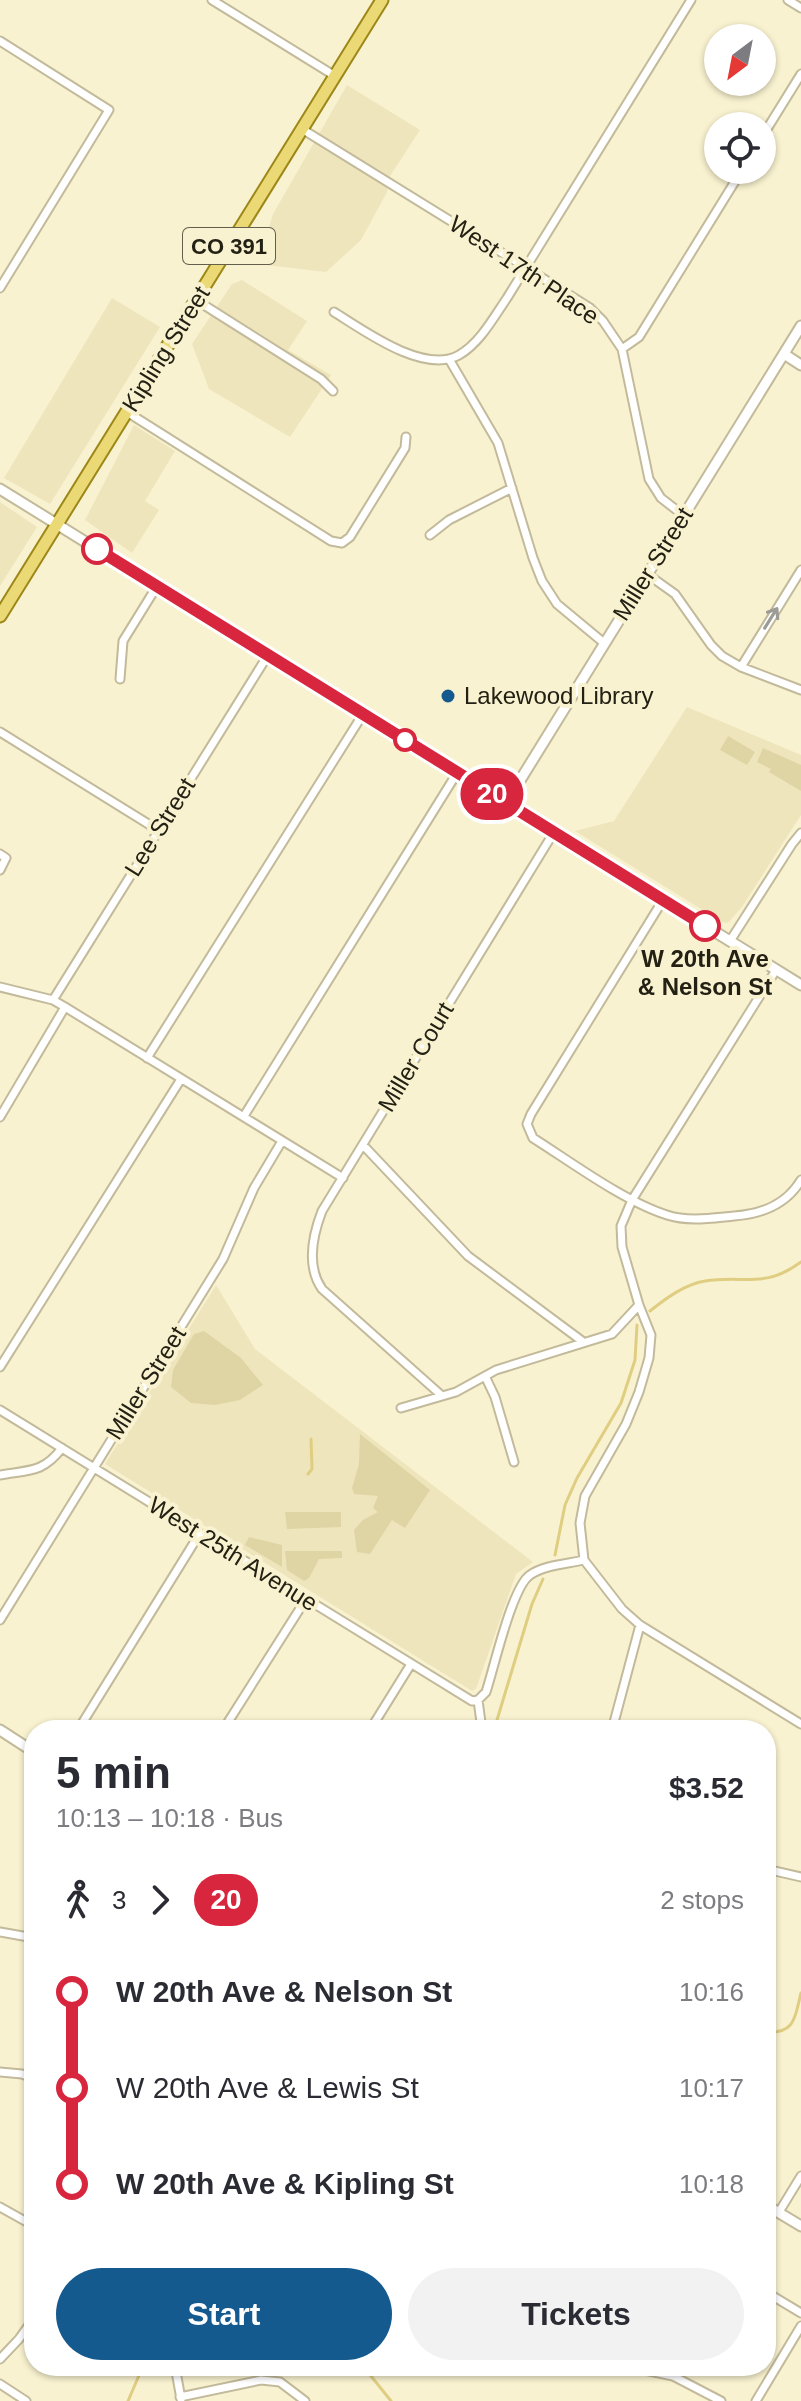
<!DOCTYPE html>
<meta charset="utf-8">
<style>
body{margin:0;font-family:Arial,sans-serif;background:#f2f2f3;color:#2b2b33;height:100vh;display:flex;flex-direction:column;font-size:30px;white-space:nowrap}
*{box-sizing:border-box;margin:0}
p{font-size:26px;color:#7c7c81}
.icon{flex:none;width:44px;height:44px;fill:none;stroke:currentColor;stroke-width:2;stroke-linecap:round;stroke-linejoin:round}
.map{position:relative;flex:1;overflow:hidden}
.side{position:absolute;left:24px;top:1720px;width:752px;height:656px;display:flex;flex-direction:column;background:#fff;border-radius:32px;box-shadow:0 2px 6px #0004}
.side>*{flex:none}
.badge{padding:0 16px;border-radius:26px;font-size:28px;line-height:52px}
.needle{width:52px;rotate:212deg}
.buttons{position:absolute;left:704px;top:24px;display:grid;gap:16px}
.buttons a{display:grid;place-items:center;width:72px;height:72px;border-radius:50%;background:#fff;box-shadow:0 2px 6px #0004;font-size:40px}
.map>.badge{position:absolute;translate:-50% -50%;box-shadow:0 0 0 4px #fff}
.legs{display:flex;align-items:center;gap:12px;height:88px;padding:0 32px;font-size:26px}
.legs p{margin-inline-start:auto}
.head{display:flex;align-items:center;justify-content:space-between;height:136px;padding:0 32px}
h1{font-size:44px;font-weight:800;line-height:60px}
.cta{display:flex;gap:16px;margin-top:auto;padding:16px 32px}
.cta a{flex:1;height:92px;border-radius:48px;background:#155a8f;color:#fff;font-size:32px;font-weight:800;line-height:92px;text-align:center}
.cta a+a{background:#f2f2f3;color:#2b2b33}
ul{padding:0 32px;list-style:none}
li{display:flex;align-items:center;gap:28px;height:96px;font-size:30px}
li i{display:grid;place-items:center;width:12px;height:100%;margin:0 10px;background:currentColor}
li i::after{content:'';width:20px;height:20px;margin:-10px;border:6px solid;border-radius:50%;background:#fff}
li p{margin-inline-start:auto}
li:first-child i{background:linear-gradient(#0000 50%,currentColor 0)}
li:last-child i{background:linear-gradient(currentColor 50%,#0000 0)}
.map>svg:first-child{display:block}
.built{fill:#eee5bc}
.green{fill:#dfd4a4}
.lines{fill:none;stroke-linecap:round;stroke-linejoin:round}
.stream{stroke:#dfce81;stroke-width:3}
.minor-casing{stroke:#c2ba9a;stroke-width:11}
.tertiary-casing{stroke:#c2ba9a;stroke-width:13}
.primary-casing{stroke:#9d8719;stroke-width:15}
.minor{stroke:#fff;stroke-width:7}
.tertiary{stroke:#fff;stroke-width:9}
.primary{stroke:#ebd976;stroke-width:11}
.oneway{stroke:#9c9b95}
.line-1-casing{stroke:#fff;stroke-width:18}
.line-1{stroke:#d7263d;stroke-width:12}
.stop-1-dot{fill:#fff;stroke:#d7263d;stroke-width:4}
.poi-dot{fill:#155a8f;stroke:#f9f2d0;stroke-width:3}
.labels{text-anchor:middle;stroke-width:8;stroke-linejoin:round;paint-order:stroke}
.shield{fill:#f9f2d0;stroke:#635f4c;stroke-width:2}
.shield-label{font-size:22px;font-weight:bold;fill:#232014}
.street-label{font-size:24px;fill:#232014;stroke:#f9f2d0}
.poi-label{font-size:24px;fill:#232014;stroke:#f9f2d0;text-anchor:start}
.stop-label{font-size:24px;font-weight:bold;fill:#232014;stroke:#f9f2d0}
</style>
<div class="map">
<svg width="801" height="2401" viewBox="0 0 801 2401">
<rect width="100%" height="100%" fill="#f9f2d0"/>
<path class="built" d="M347 85 420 130 390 176 387 192 361 240 326 272 257 264 273 214Z
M242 280 307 321 288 350 331 375 290 437 209 389 192 344 232 284Z
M112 298 160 327 50 504 4 478Z
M134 425 175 451 145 501 159 510 132 553 85 520Z
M0 502 37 527 0 586Z
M687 707 801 755V815L742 907 728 923 722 922 575 831 614 821Z
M216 1285 255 1349 533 1562 516 1574 476 1689 472 1691 105 1464Z"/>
<path class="green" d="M728 736 755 752 747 765 720 750Z
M763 748 801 765V791L769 772 771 769 757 762Z
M204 1331 241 1358 263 1385 240 1400 215 1405 191 1403 171 1387 173 1370 194 1334Z
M360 1434 430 1490 405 1528 392 1520 370 1554 357 1552 354 1530 363 1520 378 1512 373 1508 378 1496 354 1494 352 1488 359 1464Z
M285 1512H341V1527L287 1529Z
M249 1537 282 1545V1567L245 1545Z
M285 1551H342V1558L319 1559 309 1578 304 1581 287 1570Z"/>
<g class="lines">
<path class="stream" d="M650 1311C665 1299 685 1284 705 1281 744 1275 765 1289 801 1262
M308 1474 312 1469 311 1439
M555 1555 565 1505 577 1478 621 1403 635 1360 637 1325
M497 1730V1720L532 1604 543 1579
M766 2032C796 2034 795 2016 801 1993
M363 2366 391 2401
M128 2401 143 2366"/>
<g class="minor-casing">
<path id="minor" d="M212 0 335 76
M788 0 801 8
M0 41 109 110 0 288
M302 129 525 267 590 308 603 321 622 349 649 479 661 498 683 515
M762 137 801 74
M196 300 321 379 333 391
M334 312C363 330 424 375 459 355 480 343 494 317 507 298L691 0
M622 349 639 337 742 170
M449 359 498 443 533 558 542 581 557 604 604 643
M127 412 331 541 342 543 350 537 405 448 406 437
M430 535 449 520 512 488
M647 574 675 594 711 645 722 656 741 667 801 690
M741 667 801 570
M120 679 123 641 157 586
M0 732 158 830
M0 854 6 858 0 870
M663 900 531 1114 527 1124 533 1138C571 1162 625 1202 667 1215 688 1222 712 1218 734 1216 762 1214 786 1205 801 1180
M730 941 792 844 801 833
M776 970 632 1200 621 1226 622 1247 639 1305 651 1335 649 1358 639 1392 626 1424 585 1496 580 1523 584 1560 622 1609 640 1625 801 1724
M0 987 53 1000 65 1007 343 1178
M53 1000 268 655
M147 1058 363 714
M244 1116 457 773
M0 1117 65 1007
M363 1145 468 1256 582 1341
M0 1367 181 1079
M485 1376 495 1397 514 1462
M441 1395 322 1289C306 1266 312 1237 322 1211L554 832
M401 1408 456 1392 496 1370 612 1334 639 1305
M0 1410 472 1701 478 1700 486 1692C494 1668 512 1587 530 1575 544 1565 567 1564 584 1560
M0 1475C29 1470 43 1473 62 1448
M0 1620 223 1259 254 1188 282 1141
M478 1700 482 1730
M78 1730 200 1533
M223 1730 306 1599
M370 1730 411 1664
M612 1730 640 1625
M766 1869 801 1877
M0 1932 34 1938
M0 2072 22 2074 34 2079
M0 2207 34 2226
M779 2212 801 2176
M766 2292 801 2313
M0 2359 19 2339 34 2318
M175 2366 181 2399
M626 2366 673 2376 721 2401
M469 2367 472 2366
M0 2384 26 2401
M180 2397 261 2380 280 2382 305 2401
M756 2401 801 2326"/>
</g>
<g class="tertiary-casing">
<path id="tertiary" d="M784 354 801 365
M0 489 801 985
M506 803 801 326
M0 1730 34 1752
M766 2205 801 2226"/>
</g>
<g class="primary-casing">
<path id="primary" d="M0 616 382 0"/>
</g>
<use href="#minor" class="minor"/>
<use href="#tertiary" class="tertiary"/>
<use href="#primary" class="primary"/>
</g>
<defs><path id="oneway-shaft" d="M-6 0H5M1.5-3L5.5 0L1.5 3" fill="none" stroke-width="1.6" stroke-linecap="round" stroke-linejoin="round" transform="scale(2)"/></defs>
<use class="oneway" href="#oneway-shaft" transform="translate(771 618) rotate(-58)"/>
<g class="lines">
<g class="line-1-casing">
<path id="line-1" d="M97 549 705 926"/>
</g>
<use href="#line-1" class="line-1"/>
</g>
<g class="stop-1-dot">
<circle cx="97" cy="549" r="14"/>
<circle cx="405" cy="740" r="10"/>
<circle cx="705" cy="926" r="14"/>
</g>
<circle class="poi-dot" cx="448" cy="696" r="8"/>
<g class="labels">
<rect class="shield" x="183" y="228" width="92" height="36" rx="6"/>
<g class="shield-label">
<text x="229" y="254">CO 391</text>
</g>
<g class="street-label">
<text transform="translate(524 270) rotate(34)" y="8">West 17th Place</text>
<text transform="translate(166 349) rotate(-58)" y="8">Kipling Street</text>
<text transform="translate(653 564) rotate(-58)" y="8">Miller Street</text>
<text transform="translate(160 827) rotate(-58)" y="8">Lee Street</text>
<text transform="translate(416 1057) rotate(-59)" y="8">Miller Court</text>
<text transform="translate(146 1383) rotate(-58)" y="8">Miller Street</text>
<text transform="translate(233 1554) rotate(32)" y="8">West 25th Avenue</text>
</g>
<g class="poi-label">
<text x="464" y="704">Lakewood Library</text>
</g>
<g class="stop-label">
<text x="705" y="967">W 20th Ave<tspan x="705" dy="28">&amp; Nelson St</tspan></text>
</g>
</g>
</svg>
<div class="buttons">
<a><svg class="needle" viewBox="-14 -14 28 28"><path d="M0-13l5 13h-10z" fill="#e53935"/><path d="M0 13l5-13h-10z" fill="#7c7c81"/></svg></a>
<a><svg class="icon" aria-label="locate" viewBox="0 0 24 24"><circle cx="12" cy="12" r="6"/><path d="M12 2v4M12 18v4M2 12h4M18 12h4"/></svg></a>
</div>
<b class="badge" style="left:492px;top:794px;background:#d7263d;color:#fff">20</b>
<section class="side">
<div class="head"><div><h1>5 min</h1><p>10:13 – 10:18 · Bus</p></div><b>$3.52</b></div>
<div class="legs"><svg class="icon" aria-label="walk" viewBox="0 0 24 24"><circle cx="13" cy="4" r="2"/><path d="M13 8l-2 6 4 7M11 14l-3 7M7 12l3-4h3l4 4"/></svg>3<svg class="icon" aria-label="forward" viewBox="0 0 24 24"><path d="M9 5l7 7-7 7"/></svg><b class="badge" style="background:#d7263d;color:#fff">20</b><p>2 stops</p></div>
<ul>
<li><i style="color:#d7263d"></i><b>W 20th Ave &amp; Nelson St</b><p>10:16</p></li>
<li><i style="color:#d7263d"></i><span>W 20th Ave &amp; Lewis St</span><p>10:17</p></li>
<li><i style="color:#d7263d"></i><b>W 20th Ave &amp; Kipling St</b><p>10:18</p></li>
</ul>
<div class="cta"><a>Start</a><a>Tickets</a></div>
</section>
</div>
